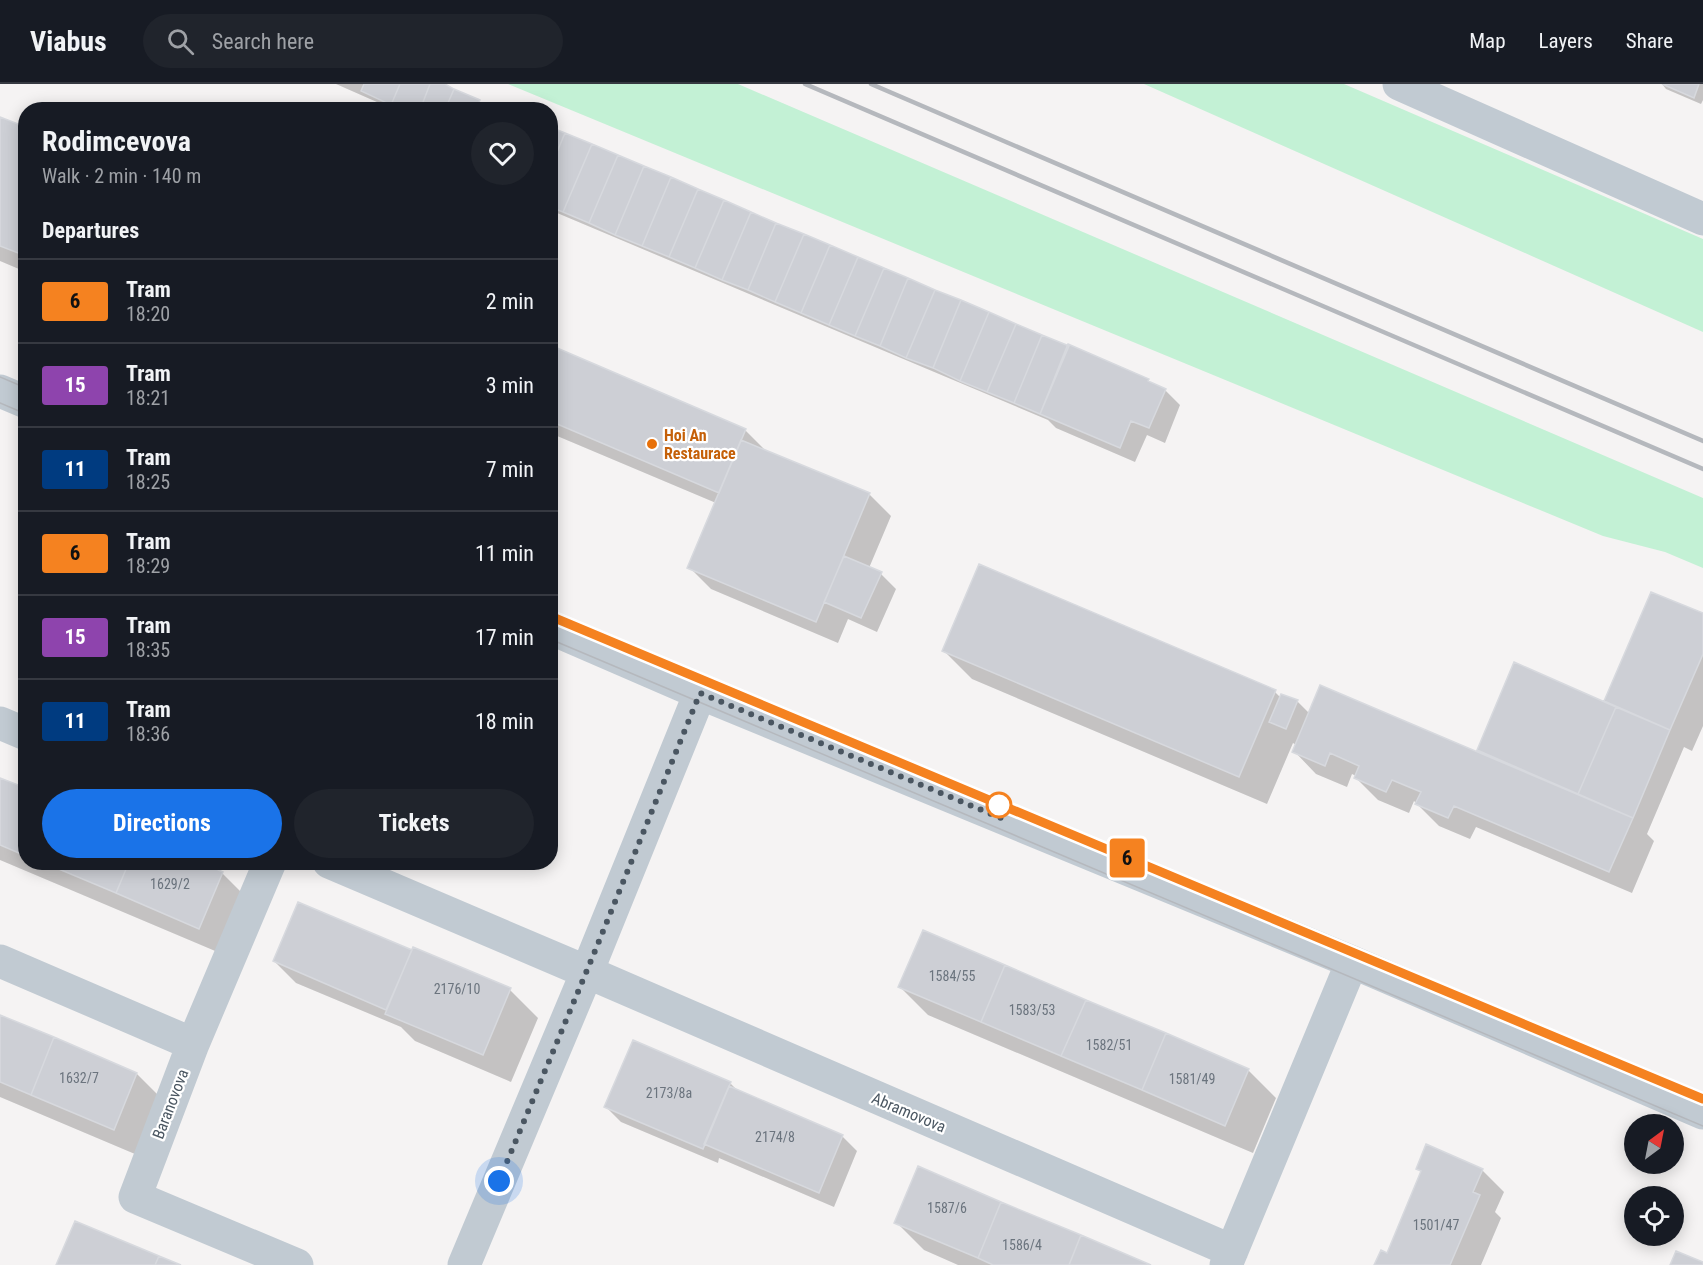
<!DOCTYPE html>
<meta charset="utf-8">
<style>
body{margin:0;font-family:"Roboto Condensed",sans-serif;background:#20242c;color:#f1f3f6;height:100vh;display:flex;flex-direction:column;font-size:22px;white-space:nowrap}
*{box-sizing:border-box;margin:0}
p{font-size:20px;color:#9ea1a6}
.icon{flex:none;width:33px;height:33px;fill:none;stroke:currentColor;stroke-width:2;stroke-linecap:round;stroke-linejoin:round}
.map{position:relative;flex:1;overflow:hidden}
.drawer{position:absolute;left:18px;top:18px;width:540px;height:768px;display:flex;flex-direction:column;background:#171b24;border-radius:24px;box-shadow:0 3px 15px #0003}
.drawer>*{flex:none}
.badge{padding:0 12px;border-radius:4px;font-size:21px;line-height:39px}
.needle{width:39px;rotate:32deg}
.buttons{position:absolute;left:1624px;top:1030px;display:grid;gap:12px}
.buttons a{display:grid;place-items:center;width:60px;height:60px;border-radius:50%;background:#171b24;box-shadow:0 3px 15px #0003;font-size:30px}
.you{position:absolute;width:30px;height:30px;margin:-15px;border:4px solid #fff;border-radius:50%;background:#1a73e8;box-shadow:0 0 0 9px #1a73e833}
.map>.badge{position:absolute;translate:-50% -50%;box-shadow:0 0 0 3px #fff}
h2{padding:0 24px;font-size:22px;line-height:54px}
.round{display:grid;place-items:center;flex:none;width:63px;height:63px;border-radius:32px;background:#20242c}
.headline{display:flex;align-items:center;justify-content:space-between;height:102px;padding:0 24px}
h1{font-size:28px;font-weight:700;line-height:45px}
.action{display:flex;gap:12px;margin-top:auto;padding:12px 24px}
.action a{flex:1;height:69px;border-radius:36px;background:#1a73e8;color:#fff;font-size:24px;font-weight:700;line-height:69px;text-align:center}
.action a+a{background:#20242c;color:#f1f3f6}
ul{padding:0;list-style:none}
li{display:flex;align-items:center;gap:18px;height:84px;padding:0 24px;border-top:2px solid #363941}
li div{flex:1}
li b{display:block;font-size:22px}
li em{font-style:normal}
li .badge{min-width:66px;font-weight:700;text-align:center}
header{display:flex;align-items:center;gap:36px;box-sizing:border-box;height:84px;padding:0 30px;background:#171b24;border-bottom:2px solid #363941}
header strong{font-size:28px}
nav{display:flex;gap:33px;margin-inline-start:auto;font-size:21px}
.search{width:420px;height:54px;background:#20242c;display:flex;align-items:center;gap:15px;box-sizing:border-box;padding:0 21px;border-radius:33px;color:#9ea1a6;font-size:22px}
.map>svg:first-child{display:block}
.green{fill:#c3f1d5}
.shadow{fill:#0003}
.building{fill:#cdcfd5;stroke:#d7d9de;stroke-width:1.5}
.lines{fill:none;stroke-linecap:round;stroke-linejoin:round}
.minor{stroke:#c1cad2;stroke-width:33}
.tram{stroke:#b5b8bd;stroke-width:1.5}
.rail{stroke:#b5b8bd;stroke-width:4.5}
.line-casing{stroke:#fff;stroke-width:14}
.line{stroke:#f58220;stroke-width:9}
.walk{stroke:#4a5661;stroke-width:6;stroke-dasharray:0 10.8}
.food-dot{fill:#e8710a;stroke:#fff;stroke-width:2}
.stop-dot{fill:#fff;stroke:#f58220;stroke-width:3}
.labels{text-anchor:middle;stroke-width:4.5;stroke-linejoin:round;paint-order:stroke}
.number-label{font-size:14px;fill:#6b747e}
.food-label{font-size:16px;font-weight:bold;fill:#c56008;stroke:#fff;text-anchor:start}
.street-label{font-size:16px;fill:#4a5661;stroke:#fff}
</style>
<header>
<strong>Viabus</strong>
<div class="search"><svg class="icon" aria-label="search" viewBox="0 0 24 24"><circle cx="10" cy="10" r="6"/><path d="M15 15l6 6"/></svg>Search here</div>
<nav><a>Map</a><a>Layers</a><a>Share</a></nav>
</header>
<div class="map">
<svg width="1703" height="1181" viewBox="0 0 1703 1181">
<rect width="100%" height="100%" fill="#f5f3f3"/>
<path class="green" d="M508 0H738L1703 414V484L1665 468 1603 452Z
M1144 0H1344L1703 155V248Z"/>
<path class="shadow" d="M336 0H441L479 17 487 24 395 26Z
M1662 0H1703V16L1701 20 1666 5Z
M0 34 26 45V188L0 177Z
M550 44 1148 296 1154 302 1165 306 1180 321 1165 359 1147 351 1135 378 1056 344 1048 336 550 126Z
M550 263 745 346 767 368 869 410 891 432 869 484 881 490 896 505 877 548 848 535 838 559 711 505 689 483 716 419 550 349Z
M1652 509 1703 531V642L1692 667 1684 663 1647 750 1654 757 1632 809 1476 743 1470 755 1439 742 1414 717 1409 729 1378 716 1356 694V692L1352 690 1347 703 1316 690 1294 667 1296 661 1293 659 1267 720 972 595 944 567 1275 608 1281 614 1297 617 1310 630 1477 668 1515 580 1605 619Z
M0 695 26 706V778H197L222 789 250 817 227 872 0 776Z
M414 865 510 906 538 934 511 998 415 957 401 943 296 899 274 877 413 868Z
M900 903 1248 986 1276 1014 1253 1069 928 931Z
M0 932 137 990 165 1018 142 1073 0 1013Z
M730 999 738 1007 842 1052 857 1067 834 1123 719 1074 718 1079 621 1038 606 1023Z
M1417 1084 1482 1086 1504 1108 1495 1128 1501 1134 1481 1181H1376L1387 1171 1422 1089Z
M896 1138 1147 1181H958L924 1166Z"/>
<path class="building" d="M364 0H400L391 21 361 7Z
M400 0H430L420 26H403L391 21Z
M430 0H445L454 5 445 26H420Z
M1662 0H1699L1694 14Z
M454 5 480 16 476 26H445Z
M0 33 26 43V172L0 162Z
M550 43 565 49 550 85Z
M565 49 592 60 563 128 550 123V85Z
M592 60 618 71 589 139 563 128Z
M618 71 644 82 615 151 589 139Z
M644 82 671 93 642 162 615 151Z
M671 93 698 105 669 173 642 162Z
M698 105 724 116 695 184 669 173Z
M724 116 751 128 722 196 695 184Z
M751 128 776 139 748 206 722 196Z
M776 139 804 150 775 218 748 206Z
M804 150 830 161 801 229 775 218Z
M830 161 858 173 829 241 801 229Z
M858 173 884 184 855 252 829 241Z
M884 184 908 194 880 262 855 252Z
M908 194 935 206 906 274 880 262Z
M935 206 961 216 933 284 906 274Z
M961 216 989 228 960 297 933 284Z
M989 228 1016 240 987 308 960 297Z
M1016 240 1042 251 1014 319 987 308Z
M1042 251 1069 262 1040 330 1014 319Z
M1068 260 1149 295 1148 297 1166 305 1149 344 1131 337 1120 364 1040 330Z
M550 261 746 345 719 409 550 337Z
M741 356 870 409 816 538 687 484Z
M844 472 882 488 861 534 824 518Z
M979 480 1276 606 1239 693 942 567Z
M1651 508 1703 529V570L1670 646 1604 617Z
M1514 578 1616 623 1578 710 1477 666Z
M1320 601 1633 734 1609 788 1454 722 1448 734 1415 720 1421 708 1392 696 1386 708 1354 694 1359 682 1330 669 1325 682 1292 668Z
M1281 610 1298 616 1286 645 1269 638Z
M1616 623 1670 646 1633 734 1578 710Z
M0 694 26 704V772L0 761Z
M42 778H129L116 809Z
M129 778H200L223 788 199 845 116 809Z
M298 818 412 866 386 926 273 877Z
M923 846 1005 881 981 938 898 903Z
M413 863 511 904 483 971 385 930Z
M1005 881 1086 916 1061 972 981 938Z
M1086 916 1166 949 1142 1006 1061 972Z
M0 931 54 953 31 1011 0 998Z
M1166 949 1249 985 1225 1042 1142 1006Z
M54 953 137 989 114 1046 31 1011Z
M633 956 731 998 703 1065 604 1023Z
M729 1002 843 1051 819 1109 704 1060Z
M1426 1060 1483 1085 1473 1108 1480 1111 1450 1181H1374L1381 1166 1387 1169 1421 1087 1416 1085Z
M918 1082 1001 1118 978 1174 894 1139Z
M1001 1118 1081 1151 1069 1181H993L978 1174Z
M75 1137 159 1172 155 1181H56Z
M1081 1151 1151 1181H1069Z
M1676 1167 1703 1178V1181H1670Z
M159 1172 181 1181H155Z"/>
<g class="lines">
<path class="minor" d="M1399 0 1703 135
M0 307 26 318
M550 544 700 609 1352 878 1703 1029
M0 639 26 650
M329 778 587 888 1232 1167
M0 877 193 960 135 1113 297 1181
M193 960 270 778
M464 1181 587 888 700 609
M1226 1181 1352 878"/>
<path class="tram" d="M0 293 26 304
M0 319 26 330
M550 532 1703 1016
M550 555 1703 1042"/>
<path class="rail" d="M805 0 1703 385
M871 0 1703 357"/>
</g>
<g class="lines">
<g class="line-casing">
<path id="line" d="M550 532 1703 1015"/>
</g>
<use href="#line" class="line"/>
<path class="walk" d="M499 1097 595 867 700 609 1001 734 999 721"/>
</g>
<circle class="food-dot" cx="652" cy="360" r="6"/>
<circle class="stop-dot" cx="999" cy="721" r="12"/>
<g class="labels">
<g class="number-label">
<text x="170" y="805">1629/2</text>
<text x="952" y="897">1584/55</text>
<text x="457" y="910">2176/10</text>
<text x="1032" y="931">1583/53</text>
<text x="1109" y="966">1582/51</text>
<text x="79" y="999">1632/7</text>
<text x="1192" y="1000">1581/49</text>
<text x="669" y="1014">2173/8a</text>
<text x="775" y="1058">2174/8</text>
<text x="947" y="1129">1587/6</text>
<text x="1436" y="1146">1501/47</text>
<text x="1022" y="1166">1586/4</text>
</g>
<g class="food-label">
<text x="664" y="357">Hoi An<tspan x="664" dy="18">Restaurace</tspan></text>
</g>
<g class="street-label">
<text transform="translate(170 1020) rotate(-69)" y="6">Baranovova</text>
<text transform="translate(909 1028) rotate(23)" y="6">Abramovova</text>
</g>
</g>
</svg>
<div class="buttons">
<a><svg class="needle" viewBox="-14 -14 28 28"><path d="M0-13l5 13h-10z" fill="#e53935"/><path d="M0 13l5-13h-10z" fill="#9ea1a6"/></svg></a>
<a><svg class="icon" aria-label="locate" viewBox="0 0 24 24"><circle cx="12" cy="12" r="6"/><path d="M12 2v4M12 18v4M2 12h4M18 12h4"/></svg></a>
</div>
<div class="you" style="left:499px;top:1097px"></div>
<b class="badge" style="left:1127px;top:774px;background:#f58220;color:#111">6</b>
<section class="drawer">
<div class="headline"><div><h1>Rodimcevova</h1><p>Walk · 2 min · 140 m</p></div><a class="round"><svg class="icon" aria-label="heart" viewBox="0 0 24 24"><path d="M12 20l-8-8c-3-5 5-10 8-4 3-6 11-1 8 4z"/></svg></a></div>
<h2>Departures</h2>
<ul>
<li><span class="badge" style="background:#f58220;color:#111">6</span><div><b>Tram</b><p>18:20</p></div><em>2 min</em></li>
<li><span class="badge" style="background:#8e44ad;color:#fff">15</span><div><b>Tram</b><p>18:21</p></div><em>3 min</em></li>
<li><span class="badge" style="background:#003b80;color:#fff">11</span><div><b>Tram</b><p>18:25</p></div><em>7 min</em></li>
<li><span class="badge" style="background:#f58220;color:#111">6</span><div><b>Tram</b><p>18:29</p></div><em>11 min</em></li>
<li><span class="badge" style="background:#8e44ad;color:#fff">15</span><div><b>Tram</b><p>18:35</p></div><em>17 min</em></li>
<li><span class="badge" style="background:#003b80;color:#fff">11</span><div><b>Tram</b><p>18:36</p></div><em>18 min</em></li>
</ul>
<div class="action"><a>Directions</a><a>Tickets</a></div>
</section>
</div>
